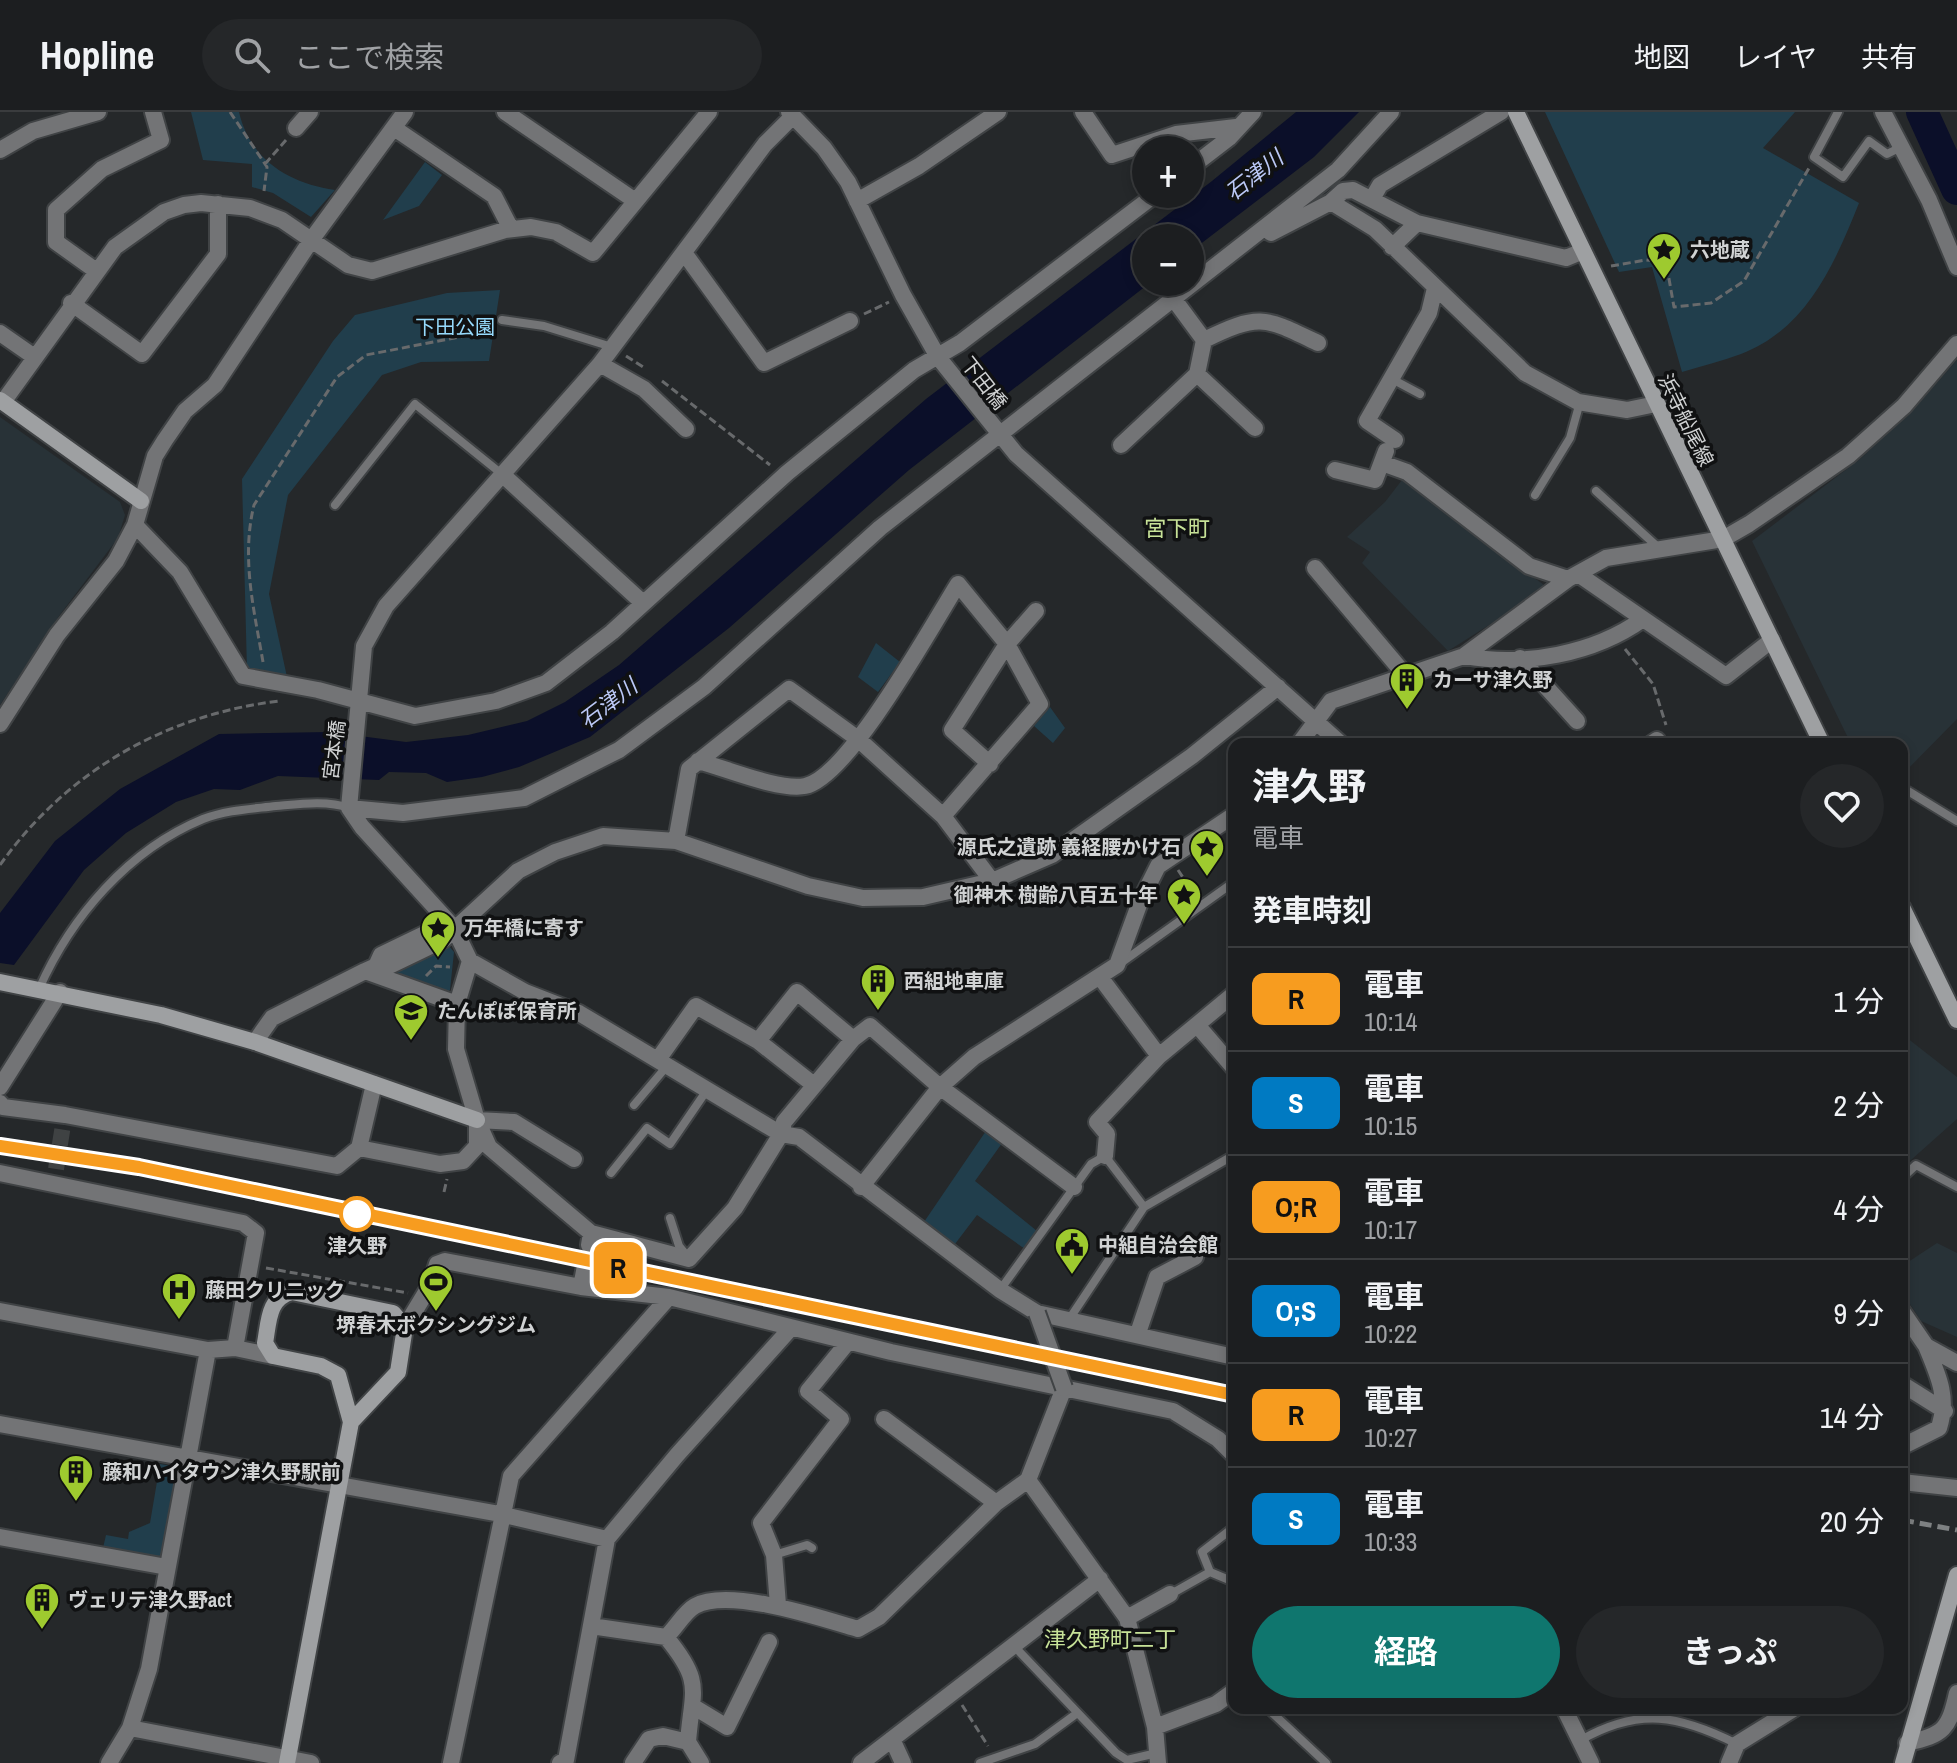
<!DOCTYPE html>
<html lang="ja">
<meta charset="utf-8">
<style>
body{margin:0;font-family:"Archivo Narrow","Noto Sans JP",sans-serif;background:#252729;color:#f1f3f6;height:100vh;display:flex;flex-direction:column;font-size:30px;white-space:nowrap}
*{box-sizing:border-box;margin:0}
p{font-size:26px;color:#a0a2a5}
.icon{flex:none;width:44px;height:44px;fill:none;stroke:currentColor;stroke-width:2;stroke-linecap:round;stroke-linejoin:round}
.map{position:relative;flex:1;overflow:hidden}
.panel{position:absolute;left:1228px;top:626px;width:680px;height:976px;display:flex;flex-direction:column;background:#1c1e20;border-radius:16px;box-shadow:0 4px 12px #0003,0 0 0 2px #3a3c3e}
.panel>*{flex:none}
.badge{padding:0 16px;border-radius:12px;font-size:28px;line-height:52px}
.tools{position:absolute;left:1132px;top:24px;display:grid;gap:16px}
.tools a{display:grid;place-items:center;width:72px;height:72px;border-radius:50%;background:#1c1e20;box-shadow:0 4px 12px #0003,0 0 0 2px #3a3c3e;font-size:40px}
.map>.badge{position:absolute;translate:-50% -50%;box-shadow:0 0 0 4px #fff}
h2{padding:0 24px;font-size:30px;line-height:72px}
.round{display:grid;place-items:center;flex:none;width:84px;height:84px;border-radius:42px;background:#252729}
.headline{display:flex;align-items:center;justify-content:space-between;height:136px;padding:0 24px}
h1{font-size:38px;font-weight:700;line-height:60px}
.action{display:flex;gap:16px;margin-top:auto;padding:16px 24px}
.action a{flex:1;height:92px;border-radius:48px;background:#0f766e;color:#fff;font-size:32px;font-weight:700;line-height:92px;text-align:center}
.action a+a{background:#252729;color:#f1f3f6}
ul{padding:0;list-style:none}
li{display:flex;align-items:center;gap:24px;height:104px;padding:0 24px;border-top:2px solid #3a3c3e}
li div{flex:1}
li b{display:block;font-size:30px}
li em{font-style:normal}
li .badge{min-width:88px;font-weight:700;text-align:center}
header{display:flex;align-items:center;gap:48px;box-sizing:border-box;height:112px;padding:0 40px;background:#1c1e20;border-bottom:2px solid #3a3c3e}
header strong{font-size:38px}
nav{display:flex;gap:44px;margin-inline-start:auto;font-size:28px}
.search{width:560px;height:72px;background:#252729;display:flex;align-items:center;gap:20px;box-sizing:border-box;padding:0 28px;border-radius:44px;color:#a0a2a5;font-size:30px}
.map>svg:first-child{display:block}
.built{fill:#283237}
.green{fill:#213e4c}
.water{fill:#0b0f29}
.lines{fill:none;stroke-linecap:round;stroke-linejoin:round}
.river{stroke:#0b0f29;stroke-width:32}
.street-tunnel{stroke:#3f4243;stroke-width:16;stroke-dasharray:16 8;stroke-linecap:butt}
.lane-casing{stroke:#404345;stroke-width:12}
.street-casing{stroke:#404345;stroke-width:20}
.secondary-casing{stroke:#404345;stroke-width:20}
.path{stroke:#686a6c;stroke-width:3;stroke-dasharray:8 4;stroke-linecap:butt}
.lane{stroke:#737476;stroke-width:8}
.street{stroke:#737476;stroke-width:16}
.secondary{stroke:#9ea0a2;stroke-width:16}
.rail{stroke:#7e8182;stroke-width:5;stroke-dasharray:12 6;stroke-linecap:butt}
.street-bridge-casing{stroke:#404345;stroke-width:20;stroke-linecap:butt}
.street-bridge{stroke:#737476;stroke-width:16}
.line-casing{stroke:#fff;stroke-width:18}
.line{stroke:#f79c1f;stroke-width:12}
.stop-dot{fill:#fff;stroke:#f79c1f;stroke-width:4}
.labels{text-anchor:middle;stroke-width:7;stroke-linejoin:round;paint-order:stroke}
.poi-label{font-size:20px;font-weight:bold;fill:#d0d2d3;stroke:#101112;text-anchor:start}
.park-label{font-size:20px;fill:#96dafc;stroke:#101112}
.street-label{font-size:20px;fill:#d0d2d3;stroke:#101112}
.stop-label{font-size:20px;font-weight:bold;fill:#d0d2d3;stroke:#101112}
.water-label{font-size:22px;font-style:italic;fill:#bbc8f6;stroke:#101112}
.neighbourhood-label{font-size:22px;fill:#c7e298;stroke:#101112}
</style>
<header>
<strong>Hopline</strong>
<div class="search"><svg class="icon" aria-label="search" viewBox="0 0 24 24"><circle cx="10" cy="10" r="6"/><path d="M15 15l6 6"/></svg>ここで検索</div>
<nav><a>地図</a><a>レイヤ</a><a>共有</a></nav>
</header>
<div class="map">
<svg width="1957" height="1651" viewBox="0 0 1957 1651">
<rect width="100%" height="100%" fill="#25282a"/>
<path class="built" d="M1957 248V607L1902 663V632H1851L1752 429 1860 347 1911 300Z
M0 305 120 390 125 403 118 426 59 504 0 593Z
M1402 368 1548 476 1448 539 1362 451 1370 440 1347 425 1385 390Z
M1902 922 1957 965V1007L1902 1056Z
M1937 1131 1957 1141V1225L1921 1209 1902 1180V1154Z"/>
<path class="green" d="M191 0H239C250 48 289 71 335 78L311 105 273 81 252 75V52L203 48Z
M1545 0H1795L1763 36 1859 91C1835 151 1807 217 1741 242 1722 249 1701 254 1682 260L1652 155 1619 160Z
M425 50 442 63 419 94 383 108Z
M500 178 489 249 421 250 382 263 288 383 269 482 287 565 247 558 242 367 333 229 355 203 447 181Z
M876 531 900 550 878 580 858 565Z
M1050 595 1065 616 1053 631 1034 614Z
M449 834 454 840 450 878 444 882 394 865 393 860Z
M988 1016 1005 1027 975 1069 1037 1119 1025 1137 977 1103 955 1132 924 1110Z
M160 1352 172 1354 177 1360 162 1443 155 1447 103 1436 106 1423 128 1427 129 1420 150 1411Z"/>
<path class="water" d="M1296 0H1359L1314 45 1190 140V126H1146V170H1151L909 358 729 516 590 625 519 655 482 665 447 670 426 661 389 660 379 668 278 664 240 678 214 677 176 690 126 721 84 758 14 853 0 851V801L55 729 120 677 219 622 329 620 406 630 468 623 527 609 565 590 619 553 926 287 1212 69Z"/>
<g class="lines">
<path class="river" d="M1922 0 1957 77"/>
<path class="street-tunnel" d="M56 1057 63 1013"/>
<g class="lane-casing">
<path id="lane" d="M1838 0 1814 45 1843 65 1869 29 1887 42 1901 35
M502 208 544 214 612 235
M1390 266 1420 282
M1596 379 1660 437
M1535 383 1570 326 1580 290
M335 393 415 292 503 363
M1902 683 1908 679 1957 709
M1118 853 1234 770
M39 877C71 805 128 738 203 707 226 698 251 697 276 694 299 692 327 688 349 696
M634 993 667 954
M611 1061 647 1016 670 1032 707 978
M1902 1066 1916 1053 1957 1075
M670 1106 679 1134 688 1145
M1000 1178 1091 1052 1105 1044 1144 1095
M1070 1206 1144 1095 1234 1043
M774 1443 807 1433 812 1436
M1210 1460 1202 1440 1234 1415
M1171 1482 1210 1460 1234 1470
M1014 1534 1116 1641 1127 1648 1157 1641
M1267 1596 1326 1651
M1470 1596H1490
M1581 1628C1639 1595 1679 1603 1737 1632
M980 1651 1035 1632 1076 1602"/>
</g>
<g class="street-casing">
<path id="street" d="M505 0 634 88
M789 0 824 36 848 70 903 183 938 245 1016 342 1341 632
M1083 0 1112 43 1176 22 1236 15
M1883 0 1929 88 1957 155
M793 4 765 32 600 252 386 494 364 534 349 696 362 715 454 816 470 849 525 880 579 901 781 1022 799 1025 1000 1178 1037 1201 1234 1245
M296 16 310 0
M394 16 494 84 511 117
M0 38 33 19 98 0
M1190 56 1229 26 1253 0
M1372 87 1380 73 1501 0
M857 89 919 54 998 0
M1331 90 1343 79 1353 78 1417 111 1566 146 1583 139
M1271 121 1331 90 1375 117 1525 261 1578 290 1627 298 1656 292
M1392 135 1417 111
M685 142 764 251 850 209
M95 158 56 130V98L102 57 161 28 153 0
M1173 186 1204 228 1197 262 1255 316
M71 191 142 242 218 142V92
M0 221 33 244
M1204 228C1260 201 1264 205 1318 231
M600 252 644 277 686 317
M3 290 115 135 164 100 184 93 201 91 250 96 282 108 348 153 372 159 505 118 531 115 556 120 593 141 709 0
M1395 328 1367 309 1429 201 1435 176
M1121 333 1197 262
M1382 351 1407 360 1529 454 1568 467
M1335 358 1375 368 1386 339
M504 364 643 491
M135 413 180 460 243 564 318 578 415 604 496 589 546 571 612 520 787 361 914 258 960 231 1156 82
M1315 456 1406 564
M1578 462 1726 564 1772 528
M1464 544C1524 555 1594 542 1643 507
M1520 546 1577 609
M0 612 57 523 116 449 135 413 155 344 165 328 185 299 215 273 312 127 405 0
M1299 632 1331 589 1464 544 1568 467 1606 446 1723 427 1749 412 1848 344 1904 294 1957 232
M1651 632 1657 628
M698 649C725 656 779 679 805 674 848 666 933 512 958 472L1007 532 1040 592 943 704
M990 652 952 618 1007 532 1036 499
M349 696 403 701 524 686 619 638 704 575 880 416 1338 58 1391 0
M676 729 689 657 789 577 858 627 943 704 992 769
M470 849 457 892 456 937 477 1008 489 1035 591 1121 589 1133
M376 854 381 843 439 815 448 820
M365 859 457 892
M1100 865 1159 944
M1197 913 1234 956
M758 929 797 880 853 927
M255 930 272 906 365 859 376 854 387 855 443 828 518 759 555 740 603 724 676 729 808 774 863 786 923 785 992 769 1052 743 1192 644 1278 575
M659 946 696 894 758 929 814 973
M0 975 60 880
M0 991 3 995 65 1003 337 1054 359 1036 374 972
M477 1008 514 1010 574 1047
M359 1036 440 1052 463 1049 477 1034V1013
M1105 1044 1107 1022 1097 1010 1159 944 1234 882
M0 1061 243 1111 256 1121 235 1236
M861 1075 940 975 974 945 1117 853 1140 790 1158 754 1234 703
M591 1121 689 1147 735 1096 781 1022 784 1010 853 927 870 914 940 975 1074 1075
M581 1175 585 1154
M0 1199 208 1238 235 1236 273 1244
M1902 1199 1926 1234 1957 1251
M405 1215 431 1172 437 1152 445 1149 581 1175 669 1185 891 1240 1173 1299 1218 1327 1234 1343
M1138 1221 1157 1165 1195 1145
M1902 1272 1945 1299
M884 1307 996 1391
M0 1312 500 1402 607 1427 677 1343 791 1216
M1903 1334 1939 1316C1949 1285 1938 1263 1926 1234
M1028 1368 1127 1506 1155 1615 1158 1651
M1902 1370 1957 1376
M0 1425 167 1455
M778 1493 774 1443 761 1411 841 1307 808 1279 848 1230
M1127 1506 1170 1482
M591 1514 666 1525C676 1516 684 1500 695 1494 729 1475 821 1506 858 1517L879 1505 996 1391 1028 1368 1064 1276
M694 1595 727 1615 769 1530
M1564 1596 1591 1651
M1155 1615 1216 1592 1234 1579
M130 1616 311 1651
M892 1627 903 1651
M688 1630 701 1651
M1907 1631C1944 1623 1949 1617 1957 1581
M109 1651 130 1616 149 1557 208 1238
M451 1651 511 1364 669 1185
M560 1651 566 1648 607 1427
M633 1651 649 1627 663 1624 688 1630C692 1577 704 1571 666 1525
M861 1651 1100 1467
M1729 1651 1737 1632 1795 1596"/>
</g>
<g class="secondary-casing">
<path id="secondary" d="M1516 0 1822 632
M0 288 141 389
M1902 795 1957 908
M0 870 161 903 255 930 477 1008
M287 1651 351 1310 338 1263 321 1254 273 1244 265 1231C269 1209 268 1186 292 1180L393 1201 405 1215 398 1260 351 1310
M1903 1651 1957 1463"/>
</g>
<path class="path" d="M230 0 267 55 264 79
M265 52 286 28
M1611 154 1646 148 1666 150 1674 195 1711 191 1744 169 1809 56
M864 202 889 190
M626 244 643 255
M662 269 770 353
M1625 537 1653 572 1666 613
M263 550C254 498 241 446 254 393L337 265 366 243 496 218
M0 753C67 659 165 603 279 589
M1178 758 1194 782
M426 864 436 854 450 855
M444 1080 447 1067
M266 1156 408 1181
M962 1593 988 1634"/>
<use href="#lane" class="lane"/>
<use href="#street" class="street"/>
<use href="#secondary" class="secondary"/>
<path class="rail" d="M0 1034 139 1055 1234 1283
M1902 1408 1957 1418"/>
<g class="street-bridge-casing">
<path id="street-bridge" d="M1037 1201 1064 1276"/>
</g>
<use href="#street-bridge" class="street-bridge"/>
</g>
<g class="lines">
<g class="line-casing">
<path id="line" d="M0 1034 139 1055 1234 1283"/>
</g>
<use href="#line" class="line"/>
</g>
<defs>
<g id="sight-pin" transform="scale(1.8)"><path d="M0 17L-7.5 6A9.5 9.5 0 1 1 7.5 6Z" fill="#9eca2f" stroke="#101112"/><path d="M0-6L1.8-2.2L6-1.7L2.9 1.2L3.7 5.4L0 3.3L-3.7 5.4L-2.9 1.2L-6-1.7L-1.8-2.2Z" fill="#111"/></g>
<g id="building-pin" transform="scale(1.8)"><path d="M0 17L-7.5 6A9.5 9.5 0 1 1 7.5 6Z" fill="#9eca2f" stroke="#101112"/><path d="M-4-6H4V6H1V3H-1V6H-4ZM-2.5-4.3h1.7v1.8h-1.7ZM.8-4.3h1.7v1.8H.8ZM-2.5-1h1.7V.8h-1.7ZM.8-1h1.7V.8H.8Z" fill="#111"/></g>
<g id="school-pin" transform="scale(1.8)"><path d="M0 17L-7.5 6A9.5 9.5 0 1 1 7.5 6Z" fill="#9eca2f" stroke="#101112"/><path d="M0-5L7-2L0 1L-7-2ZM-4 1L0 2.5L4 1V4Q0 6-4 4Z" fill="#111"/></g>
<g id="civic-pin" transform="scale(1.8)"><path d="M0 17L-7.5 6A9.5 9.5 0 1 1 7.5 6Z" fill="#9eca2f" stroke="#101112"/><path d="M-.6-6.5H3V-4.5H.6V-3L4-1V1h2V6H-6V1h2V-1L-.6-3ZM-1.2 2.5V6h2.4V2.5Z" fill="#111"/></g>
<g id="stadium-pin" transform="scale(1.8)"><path d="M0 17L-7.5 6A9.5 9.5 0 1 1 7.5 6Z" fill="#9eca2f" stroke="#101112"/><path d="M0-5a6.5 5 0 1 0 0 10a6.5 5 0 1 0 0-10ZM-3.5-1.8h7v3.6h-7Z" fill="#111"/></g>
<g id="hospital-pin" transform="scale(1.8)"><path d="M0 17L-7.5 6A9.5 9.5 0 1 1 7.5 6Z" fill="#9eca2f" stroke="#101112"/><path d="M-5-5h3v3.5h4V-5h3V5h-3V1.5h-4V5h-3Z" fill="#111"/></g>
</defs>
<g fill-rule="evenodd">
<use href="#sight-pin" x="1664" y="138"/>
<use href="#building-pin" x="1407" y="568"/>
<use href="#sight-pin" x="1207" y="735"/>
<use href="#sight-pin" x="1184" y="783"/>
<use href="#sight-pin" x="438" y="816"/>
<use href="#building-pin" x="878" y="869"/>
<use href="#school-pin" x="411" y="899"/>
<use href="#civic-pin" x="1072" y="1133"/>
<use href="#stadium-pin" x="436" y="1170"/>
<use href="#hospital-pin" x="179" y="1178"/>
<use href="#building-pin" x="76" y="1360"/>
<use href="#building-pin" x="42" y="1488"/>
</g>
<circle class="stop-dot" cx="357" cy="1102" r="16"/>
<g class="labels">
<g class="poi-label">
<text x="1690" y="145">六地蔵</text>
<text x="1433" y="575">カーサ津久野</text>
<text x="1181" y="742" text-anchor="end">源氏之遺跡 義経腰かけ石</text>
<text x="1158" y="790" text-anchor="end">御神木 樹齢八百五十年</text>
<text x="464" y="823">万年橋に寄す</text>
<text x="904" y="876">西組地車庫</text>
<text x="437" y="906">たんぽぽ保育所</text>
<text x="1098" y="1140">中組自治会館</text>
<text x="205" y="1185">藤田クリニック</text>
<text x="436" y="1220" text-anchor="middle">堺春木ボクシングジム</text>
<text x="102" y="1367">藤和ハイタウン津久野駅前</text>
<text x="68" y="1495">ヴェリテ津久野act</text>
</g>
<g class="park-label">
<text x="455" y="222">下田公園</text>
</g>
<g class="street-label">
<text transform="translate(984 271) rotate(52)" y="7">下田橋</text>
<text transform="translate(1686 308) rotate(64)" y="7">浜寺船尾線</text>
<text transform="translate(334 638) rotate(-83)" y="7">宮本橋</text>
</g>
<g class="stop-label">
<text x="357" y="1141">津久野</text>
</g>
<g class="water-label">
<text transform="translate(1254 63) rotate(-38)" y="8">石津川</text>
<text transform="translate(608 591) rotate(-37)" y="8">石津川</text>
</g>
<g class="neighbourhood-label">
<text x="1177" y="424">宮下町</text>
<text x="1110" y="1535">津久野町二丁</text>
</g>
</g>
</svg>
<div class="tools">
<a>+</a>
<a>−</a>
</div>
<b class="badge" style="left:618px;top:1156px;background:#f79c1f;color:#111">R</b>
<section class="panel">
<div class="headline"><div><h1>津久野</h1><p>電車</p></div><a class="round"><svg class="icon" aria-label="heart" viewBox="0 0 24 24"><path d="M12 20l-8-8c-3-5 5-10 8-4 3-6 11-1 8 4z"/></svg></a></div>
<h2>発車時刻</h2>
<ul>
<li><span class="badge" style="background:#f79c1f;color:#111">R</span><div><b>電車</b><p>10:14</p></div><em>1 分</em></li>
<li><span class="badge" style="background:#007ac2;color:#fff">S</span><div><b>電車</b><p>10:15</p></div><em>2 分</em></li>
<li><span class="badge" style="background:#f79c1f;color:#111">O;R</span><div><b>電車</b><p>10:17</p></div><em>4 分</em></li>
<li><span class="badge" style="background:#007ac2;color:#fff">O;S</span><div><b>電車</b><p>10:22</p></div><em>9 分</em></li>
<li><span class="badge" style="background:#f79c1f;color:#111">R</span><div><b>電車</b><p>10:27</p></div><em>14 分</em></li>
<li><span class="badge" style="background:#007ac2;color:#fff">S</span><div><b>電車</b><p>10:33</p></div><em>20 分</em></li>
</ul>
<div class="action"><a>経路</a><a>きっぷ</a></div>
</section>
</div>
